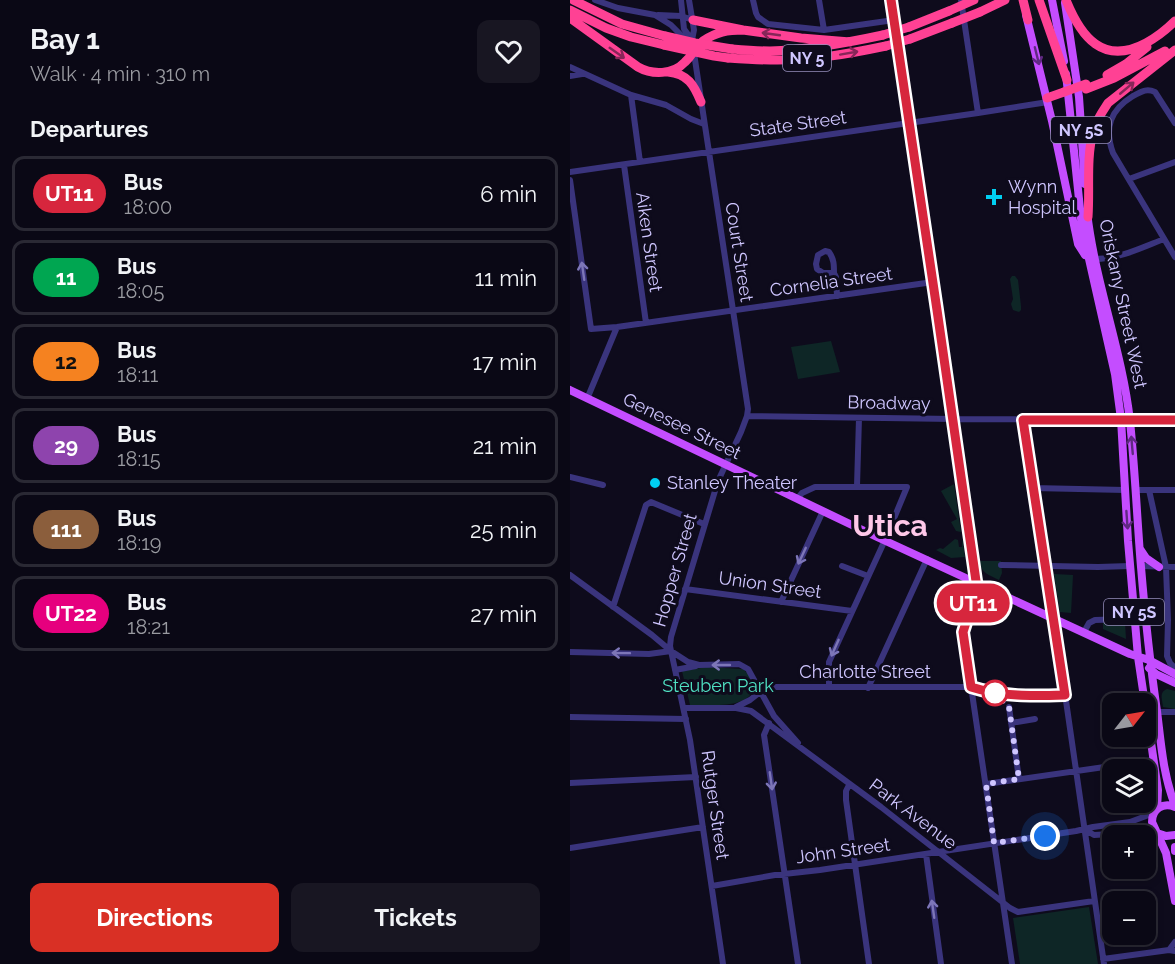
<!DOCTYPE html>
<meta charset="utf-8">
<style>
body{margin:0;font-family:Raleway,sans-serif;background:#181622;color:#f1f3f6;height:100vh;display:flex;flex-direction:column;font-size:22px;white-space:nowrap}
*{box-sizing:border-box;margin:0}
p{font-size:20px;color:#999aa0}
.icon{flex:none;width:33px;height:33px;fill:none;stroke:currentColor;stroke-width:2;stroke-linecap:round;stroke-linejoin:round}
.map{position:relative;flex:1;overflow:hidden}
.sheet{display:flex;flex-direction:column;background:#0a0815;width:570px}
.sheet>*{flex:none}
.badge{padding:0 12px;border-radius:20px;font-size:21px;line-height:39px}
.needle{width:39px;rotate:59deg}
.fabs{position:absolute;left:532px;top:693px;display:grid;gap:12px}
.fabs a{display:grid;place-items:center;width:54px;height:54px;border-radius:12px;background:#0a0815;box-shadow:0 3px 9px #0003,0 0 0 2px #2a2934;font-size:30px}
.you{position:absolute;width:30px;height:30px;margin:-15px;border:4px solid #fff;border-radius:50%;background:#1a73e8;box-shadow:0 0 0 9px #1a73e833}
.map>.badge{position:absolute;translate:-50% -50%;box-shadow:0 0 0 3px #fff}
h2{padding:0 30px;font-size:22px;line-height:54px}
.round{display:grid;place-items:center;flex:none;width:63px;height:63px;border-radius:12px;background:#181622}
.headline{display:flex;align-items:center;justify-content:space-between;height:102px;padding:0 30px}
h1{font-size:28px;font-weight:700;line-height:45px}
.primary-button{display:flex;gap:12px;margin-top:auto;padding:12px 30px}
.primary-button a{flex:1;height:69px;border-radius:12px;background:#d93025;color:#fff;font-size:24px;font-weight:700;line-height:69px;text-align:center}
.primary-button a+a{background:#181622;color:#f1f3f6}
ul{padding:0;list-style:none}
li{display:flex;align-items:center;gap:18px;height:75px;margin:0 12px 9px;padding:0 18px;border:3px solid #2a2934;border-radius:12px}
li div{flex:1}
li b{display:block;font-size:22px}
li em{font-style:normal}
li .badge{min-width:66px;font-weight:700;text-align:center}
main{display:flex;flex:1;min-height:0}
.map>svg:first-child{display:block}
.green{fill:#0e2626}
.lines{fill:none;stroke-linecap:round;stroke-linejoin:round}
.minor{stroke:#3a347d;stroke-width:6}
.major{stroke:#c44dff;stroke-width:8}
.highway{stroke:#ff4194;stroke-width:9}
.highway-bridge{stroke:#ff4194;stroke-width:9}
.oneway{stroke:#862658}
.oneway2{stroke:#602982}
.oneway3{stroke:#7d76b8}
.line-casing{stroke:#fff;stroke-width:14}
.line{stroke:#d7263d;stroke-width:9}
.walk{stroke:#cfc6ff;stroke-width:6;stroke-dasharray:0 10.8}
.poi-dot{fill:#00cff1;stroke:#0e0b1c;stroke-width:2}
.stop-dot{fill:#fff;stroke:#d7263d;stroke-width:3}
.labels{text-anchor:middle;stroke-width:6;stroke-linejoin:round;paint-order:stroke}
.shield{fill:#0e0b1c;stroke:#958ebb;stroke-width:1.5}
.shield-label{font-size:16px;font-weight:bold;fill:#cfc6ff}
.street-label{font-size:18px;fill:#cfc6ff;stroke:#0e0b1c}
.poi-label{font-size:18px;fill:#cfc6ff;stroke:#0e0b1c;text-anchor:start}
.park-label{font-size:18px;fill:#50e1c3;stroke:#0e0b1c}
.town-label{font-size:30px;font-weight:bold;fill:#ffc8e9;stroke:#0e0b1c}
</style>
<main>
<section class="sheet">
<div class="headline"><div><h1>Bay 1</h1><p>Walk · 4 min · 310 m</p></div><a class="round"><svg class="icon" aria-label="heart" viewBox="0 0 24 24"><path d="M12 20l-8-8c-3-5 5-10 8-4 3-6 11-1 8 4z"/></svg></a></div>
<h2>Departures</h2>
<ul>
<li><span class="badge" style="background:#d7263d;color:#fff">UT11</span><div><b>Bus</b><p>18:00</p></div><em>6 min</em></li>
<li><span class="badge" style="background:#00a651;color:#fff">11</span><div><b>Bus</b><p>18:05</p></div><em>11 min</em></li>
<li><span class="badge" style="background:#f58220;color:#111">12</span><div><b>Bus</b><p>18:11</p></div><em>17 min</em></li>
<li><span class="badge" style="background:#8e44ad;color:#fff">29</span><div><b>Bus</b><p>18:15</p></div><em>21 min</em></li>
<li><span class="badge" style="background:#8b5e3c;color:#fff">111</span><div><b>Bus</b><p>18:19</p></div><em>25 min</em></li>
<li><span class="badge" style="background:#e6007e;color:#fff">UT22</span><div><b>Bus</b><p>18:21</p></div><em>27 min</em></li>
</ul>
<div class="primary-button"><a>Directions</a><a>Tickets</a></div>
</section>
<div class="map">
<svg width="605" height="964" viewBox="0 0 605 964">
<rect width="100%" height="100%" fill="#0e0b1c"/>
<path class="green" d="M442 276H445L448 280 451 306V310L449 312 443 310 441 304 443 299 440 279Z
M261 341 270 372 228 379 221 347Z
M384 484 391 532 386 531 381 522 387 519 371 491Z
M392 538 395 557 381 558 366 550 370 548 373 549 385 539 388 540 389 547H392Z
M409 561H431L432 573 429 580C419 575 411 573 409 561Z
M484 574 503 575 501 613 490 612Z
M533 622H555L556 639 533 629Z
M137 667 173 669C179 674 185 682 183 690 177 709 136 705 120 705L112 671Z
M597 689 605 691V709L593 707C592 699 589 692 597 689Z
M519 907 528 964H450L443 918Z"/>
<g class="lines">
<path class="minor" d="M25 0 48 8 85 15 101 25 116 40
M111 0 114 29 122 40
M119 0 124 30 122 40 178 409 177 416 171 432 148 481 101 637 100 646 120 740 153 964
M183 0 186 13 188 17 198 24 254 30 324 20
M249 0 254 30
M321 0 367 310 393 503 406 581 409 592 401 607 393 632 442 964
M391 0 408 113
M88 15 111 16 123 20
M0 67 61 95 96 105 121 119 134 124
M0 76 12 74
M61 95 70 162
M605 123 585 92C576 88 571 92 563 96 540 110 534 128 543 153L605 257
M54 165 76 323
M0 172 408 113 478 102
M559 179 605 162
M0 180 21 329 47 327 363 282
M255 251 259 252C264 259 264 265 264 273H253L247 269 246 264 248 255Z
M524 259C549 259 571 248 594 239
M264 273 266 277 267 296
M17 399 47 327
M177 416 383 419 605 420
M453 420 494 687 534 964
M0 477 33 485
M287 486 289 418
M463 488 555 490
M565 490H605
M579 490 596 567 598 620 597 656 600 663 605 668
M227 499 232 493 245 487H337L315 540 259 662V687
M431 565 528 567 560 566
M272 566 298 576
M570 566 605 567
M0 575 82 635 101 651 118 662 129 665 169 664 178 669 204 716 228 743
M115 589 282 611
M211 602 253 511
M43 607 76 505 81 502 134 524
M514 632 519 623 525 620 555 619 566 624
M0 652 79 654 101 651
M105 670 126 666
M298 688 357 559
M166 707 180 700 194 689 200 687H401
M439 707 449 779
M114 708H166L181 711 311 807 440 908 448 912 524 901
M587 712H605
M0 717 116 719
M199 723 194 735 228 964
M441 723 465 719
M0 783 126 777
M416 784 583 760
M279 785 276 791V800L299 964
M514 829 524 835 541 834 568 827 585 831
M0 848 133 827
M356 854 371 964
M142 886 205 875 250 870 506 831 523 827 560 822 584 813
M599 950 605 942
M533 959 599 950 605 951"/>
<path class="major" d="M482 0 494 61
M495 3 509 97 515 184
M456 15 482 121 508 244 515 255
M496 74 512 228 545 374 551 419 558 541 568 657 575 704
M517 212C525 283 552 350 560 421 565 470 567 518 571 567 575 615 580 663 587 711 591 743 593 775 605 805
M0 390 307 537 560 654 579 660 605 674
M570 549 576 558 589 567
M579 668 586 674 605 683
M576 708 588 790 587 809
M605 807C593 802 582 809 582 822L596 853 605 901
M587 833 596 836 605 835
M605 847V851"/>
<path class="highway" d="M3 0 52 24 95 36
M453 0 458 20
M469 0 497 80
M496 0C511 37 533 66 576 43 587 37 596 30 605 21
M0 10 36 28 61 37 94 45
M410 12 435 0
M0 18 68 67C82 75 103 75 115 62 123 55 124 48 133 41 146 32 158 30 173 30
M123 20 173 30 231 38 280 42
M339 27 379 11
M340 39 382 23
M162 49C174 50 187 51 200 51 238 50 276 43 313 35
M158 58C172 59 186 60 200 60 239 61 278 54 316 46
M98 72C118 74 124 85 131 102
M537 75 556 64 577 47
M516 89 544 78 595 51
M477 98 494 92
M518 217C520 189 516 159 523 132 525 122 532 112 538 103L605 50"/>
<path class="highway-bridge" d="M379 11 404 0
M382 23 410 12
M313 35 339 27
M95 36 125 43 162 49
M94 45 144 56 158 58
M316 46 340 39
M494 92 516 84"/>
</g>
<defs><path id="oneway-shaft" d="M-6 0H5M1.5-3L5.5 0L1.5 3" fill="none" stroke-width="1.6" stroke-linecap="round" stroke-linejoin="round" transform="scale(1.5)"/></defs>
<g class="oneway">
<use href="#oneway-shaft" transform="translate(201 34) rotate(-172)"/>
<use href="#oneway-shaft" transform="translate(47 53) rotate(35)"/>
<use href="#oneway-shaft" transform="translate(279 53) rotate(-10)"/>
<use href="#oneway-shaft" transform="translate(557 88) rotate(-40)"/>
</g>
<g class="oneway2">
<use href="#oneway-shaft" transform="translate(467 56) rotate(76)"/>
<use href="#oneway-shaft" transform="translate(562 445) rotate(-95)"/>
<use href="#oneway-shaft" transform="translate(557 520) rotate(86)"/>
</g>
<g class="oneway3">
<use href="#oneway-shaft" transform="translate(13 271) rotate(-98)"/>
<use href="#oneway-shaft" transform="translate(232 556) rotate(115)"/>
<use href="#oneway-shaft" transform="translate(265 648) rotate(114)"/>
<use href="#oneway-shaft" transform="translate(51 653) rotate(-179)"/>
<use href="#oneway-shaft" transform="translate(151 665) rotate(180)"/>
<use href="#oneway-shaft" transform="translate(201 781) rotate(82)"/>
<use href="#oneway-shaft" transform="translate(363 909) rotate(-98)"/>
</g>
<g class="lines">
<g class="line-casing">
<path id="line" d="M321 0 367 310 406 581 409 592 401 607 393 632 401 687C432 697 463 696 495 695L453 420H605"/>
</g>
<use href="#line" class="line"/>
<path class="walk" d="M425 693 439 707 449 779 416 784 424 843 475 836"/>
</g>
<g class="poi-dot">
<path d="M421 188h6v6h6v6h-6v6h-6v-6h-6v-6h6z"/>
<circle cx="85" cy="483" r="6"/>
</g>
<circle class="stop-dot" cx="425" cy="693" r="12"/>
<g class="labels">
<g class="shield">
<rect x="213" y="45" width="48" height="26" rx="4.5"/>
<rect x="481" y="117" width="60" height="26" rx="4.5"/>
<rect x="534" y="599" width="60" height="26" rx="4.5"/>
</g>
<g class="shield-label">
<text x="237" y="64">NY 5</text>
<text x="511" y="136">NY 5S</text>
<text x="564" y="618">NY 5S</text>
</g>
<g class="street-label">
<text transform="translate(228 124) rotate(-8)" y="6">State Street</text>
<text transform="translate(79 242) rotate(82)" y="6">Aiken Street</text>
<text transform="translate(169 252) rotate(81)" y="6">Court Street</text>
<text transform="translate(261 282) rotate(-8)" y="6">Cornelia Street</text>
<text transform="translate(553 304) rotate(78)" y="6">Oriskany Street West</text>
<text transform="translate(319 403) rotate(1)" y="6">Broadway</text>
<text transform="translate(112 426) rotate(26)" y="6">Genesee Street</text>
<text transform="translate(105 570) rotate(-74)" y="6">Hopper Street</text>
<text transform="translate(200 585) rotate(8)" y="6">Union Street</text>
<text x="295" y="678">Charlotte Street</text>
<text transform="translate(145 805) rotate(82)" y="6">Rutger Street</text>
<text transform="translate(343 814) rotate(37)" y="6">Park Avenue</text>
<text transform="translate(273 851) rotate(-8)" y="6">John Street</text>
</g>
<g class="poi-label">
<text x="438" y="193">Wynn<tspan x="438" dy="21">Hospital</tspan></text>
<text x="97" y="489">Stanley Theater</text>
</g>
<g class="park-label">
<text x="148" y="692">Steuben Park</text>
</g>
<g class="town-label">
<text x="320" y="536">Utica</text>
</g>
</g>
</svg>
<div class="fabs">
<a><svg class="needle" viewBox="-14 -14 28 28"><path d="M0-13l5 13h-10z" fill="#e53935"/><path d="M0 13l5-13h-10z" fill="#999aa0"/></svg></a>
<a><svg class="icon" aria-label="layers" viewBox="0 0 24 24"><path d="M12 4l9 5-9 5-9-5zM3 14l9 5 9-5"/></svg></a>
<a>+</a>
<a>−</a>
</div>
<div class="you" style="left:475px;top:836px"></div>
<b class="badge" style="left:403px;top:603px;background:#d7263d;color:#fff">UT11</b>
</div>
</main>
